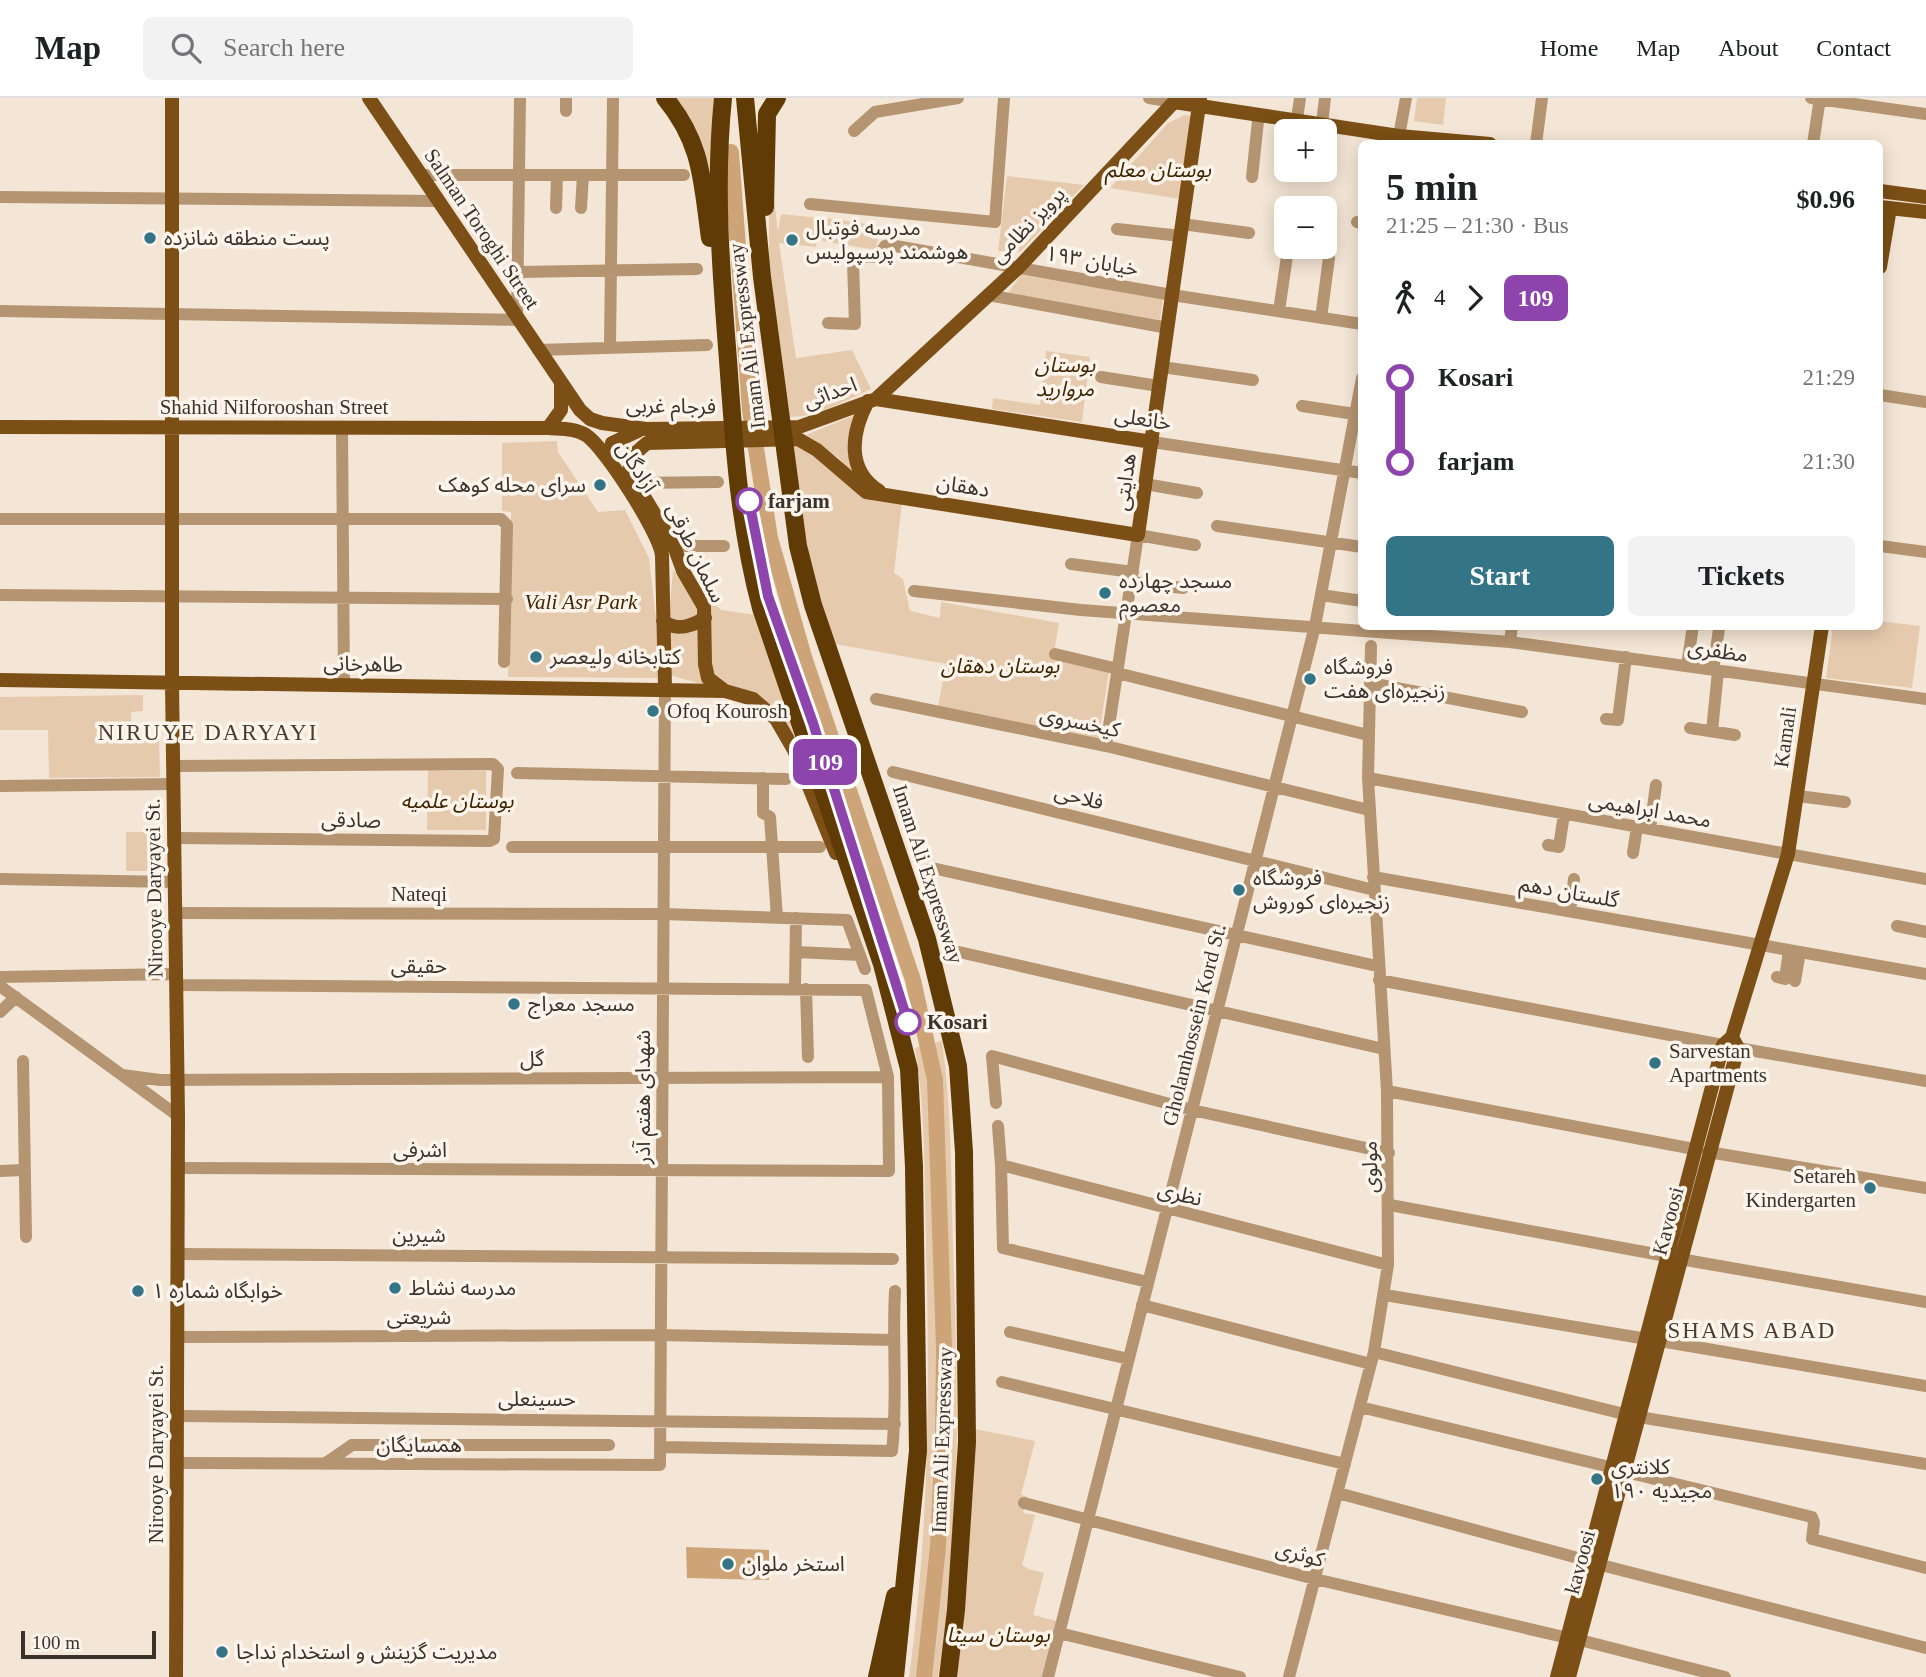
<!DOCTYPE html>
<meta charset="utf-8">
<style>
body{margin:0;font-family:"Times New Roman","Noto Sans Arabic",serif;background:#f2f2f2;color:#202124;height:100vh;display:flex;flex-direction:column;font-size:26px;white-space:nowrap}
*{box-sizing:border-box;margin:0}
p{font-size:23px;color:#757577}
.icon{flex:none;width:38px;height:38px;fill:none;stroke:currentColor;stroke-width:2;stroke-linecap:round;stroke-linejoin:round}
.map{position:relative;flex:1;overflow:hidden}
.side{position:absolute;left:1358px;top:42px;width:525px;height:490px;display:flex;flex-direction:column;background:#fff;border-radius:10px;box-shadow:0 4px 18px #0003}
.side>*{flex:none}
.badge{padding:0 14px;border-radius:10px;font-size:24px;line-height:46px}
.buttons{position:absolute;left:1274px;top:21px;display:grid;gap:14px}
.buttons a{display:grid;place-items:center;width:63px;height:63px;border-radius:10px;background:#fff;box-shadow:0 4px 18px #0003;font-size:35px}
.scale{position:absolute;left:21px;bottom:18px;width:135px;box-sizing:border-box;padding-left:7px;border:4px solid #39332d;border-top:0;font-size:19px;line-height:24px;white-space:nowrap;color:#39332d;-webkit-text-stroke:5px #fdf4eb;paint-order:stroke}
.map>.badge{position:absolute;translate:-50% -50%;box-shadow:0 0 0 4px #fff}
.legs{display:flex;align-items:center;gap:10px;height:77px;padding:0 28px;font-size:23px}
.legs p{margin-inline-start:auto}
.headline{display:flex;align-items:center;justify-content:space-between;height:119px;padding:0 28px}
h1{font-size:38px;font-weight:800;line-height:52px}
.button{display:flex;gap:14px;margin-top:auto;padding:14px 28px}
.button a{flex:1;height:80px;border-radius:10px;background:#337587;color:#fff;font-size:28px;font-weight:800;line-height:80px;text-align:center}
.button a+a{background:#f2f2f2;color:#202124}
ul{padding:0 28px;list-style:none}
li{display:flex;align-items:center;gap:24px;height:84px;font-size:26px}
li i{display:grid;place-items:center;width:10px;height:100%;margin:0 9px;background:currentColor}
li i::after{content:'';width:18px;height:18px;margin:-9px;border:5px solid;border-radius:50%;background:#fff}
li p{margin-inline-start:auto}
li:first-child i{background:linear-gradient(#0000 50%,currentColor 0)}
li:last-child i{background:linear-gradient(currentColor 50%,#0000 0)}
header{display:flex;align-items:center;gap:42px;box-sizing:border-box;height:98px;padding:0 35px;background:#fff;border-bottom:2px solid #e0e0e0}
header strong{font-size:33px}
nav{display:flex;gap:38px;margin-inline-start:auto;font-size:24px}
.search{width:490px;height:63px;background:#f2f2f2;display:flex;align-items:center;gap:18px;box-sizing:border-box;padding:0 24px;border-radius:10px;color:#757577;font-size:26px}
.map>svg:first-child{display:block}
.green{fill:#e6caad}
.water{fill:#cda478}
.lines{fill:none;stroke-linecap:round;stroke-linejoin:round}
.river{stroke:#cda478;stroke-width:16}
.minor{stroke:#b49471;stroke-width:12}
.major{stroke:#7b4f15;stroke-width:14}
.highway{stroke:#603b05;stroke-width:18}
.line-1-casing{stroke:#fff;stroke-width:16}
.line-1{stroke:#8e44ad;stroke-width:10}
.poi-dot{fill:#337587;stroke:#fdf4eb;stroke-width:2.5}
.stop-1-dot{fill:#fff;stroke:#8e44ad;stroke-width:3.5}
.labels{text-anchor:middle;stroke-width:7;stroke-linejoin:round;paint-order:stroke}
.park-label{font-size:21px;font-style:italic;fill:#3f2400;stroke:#fdf4eb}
.street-label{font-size:21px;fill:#39332d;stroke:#fdf4eb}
.poi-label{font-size:21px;fill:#39332d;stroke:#fdf4eb;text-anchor:start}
.stop-label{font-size:21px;font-weight:bold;fill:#39332d;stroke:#fdf4eb;text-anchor:start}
.neighbourhood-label{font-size:23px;letter-spacing:2px;fill:#493d30;stroke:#fdf4eb}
</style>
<header>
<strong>Map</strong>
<div class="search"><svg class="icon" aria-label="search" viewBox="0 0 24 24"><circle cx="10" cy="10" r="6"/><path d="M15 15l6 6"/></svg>Search here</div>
<nav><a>Home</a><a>Map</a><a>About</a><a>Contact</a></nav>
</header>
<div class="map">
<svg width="1926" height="1579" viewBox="0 0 1926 1579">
<rect width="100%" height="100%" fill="#f4e6d6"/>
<path class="green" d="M670 0H714L711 91Z
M1417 0H1446L1443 27 1414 23Z
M1185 17 1191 18 1180 101 1110 90 1168 25Z
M769 58 778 134 781 116 820 120 816 149 779 145 796 260 852 252 871 291C844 303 816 320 786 319L769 162Z
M1007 78 1084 87 1020 154 998 153Z
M826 120 880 128 876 152 822 143Z
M1021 177 1163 200 1160 222 1008 195Z
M1046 253 1090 259 1082 324 992 311 993 300 1040 307Z
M855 317 850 366 857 382 839 360 806 337Z
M557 343 558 354 598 414 625 412 649 460 657 528V580L508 579 511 414 502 413V345Z
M790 347H801L902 404 894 475 903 481 910 513 940 520 941 504 1059 525 1053 560 1109 573 1098 644 938 608 946 566 835 546 814 489Z
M673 471 701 514C691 523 681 524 669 519Z
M702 495 721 512 757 517 831 729 776 614 753 595 714 582Z
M1880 523 1920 528 1912 590 1826 580 1833 529 1880 528Z
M701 531 713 589 669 577 671 534Z
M143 597V613L131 614 132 638H159L160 679 49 680 48 632H0V599Z
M428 672 486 673V732H427Z
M126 734H156V773H126Z
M942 943C952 1012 951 1080 953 1149 958 1292 962 1438 938 1579H909C929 1434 930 1292 926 1146 924 1080 926 1015 915 950Z
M975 1331 1035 1343 1021 1397 1027 1398 1023 1415 1035 1417 1022 1467 1028 1471 1044 1475 1033 1517 1057 1523 1043 1579H953Z"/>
<path class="water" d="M686 1449 769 1452V1482L687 1480Z"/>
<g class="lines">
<path class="river" d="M731 54 750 312 770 440 804 559 913 882 935 982 944 1250 943 1341 938 1449 924 1579"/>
<path class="minor" d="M566 0V13
M1149 0 1174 4
M1811 0 1926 16
M1297 21 1300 0
M1322 26 1325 0
M854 33 875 14 958 0
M1399 38 1406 0
M1536 46 1542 0
M1813 46 1820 0
M1312 75V72
M421 77H684
M1252 79 1258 23
M0 99 438 103
M810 106 995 124 1004 0
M556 110 557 77
M581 110 583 77
M1357 124 1362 125
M1182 126 1249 135
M1117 131 1181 138
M518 174 697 171
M988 197 1168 230
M0 213 519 222
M1279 213 1287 158
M517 220 520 0
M1321 220 1329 160
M828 225 855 226 853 164 859 159H878L885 148 890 147 1172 197 1362 226
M610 249 613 0
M538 252 707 247
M1162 269 1253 282
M1101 279 1159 288
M1880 297 1926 304
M1302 308 1361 317
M342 330 344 587
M1152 344 1362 375
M635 385 718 384
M1145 386 1197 395
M0 421H501L507 427 504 564
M1217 428 1362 449
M674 448H724
M1880 448 1926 454
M1071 466 1133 474
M1131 484 1183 490
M914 493 1081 512 1510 544 1926 601
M0 497 507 501
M1321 497 1362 503
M1510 544 1512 528
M1055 556 1118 571
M1687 568 1693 528
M1713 572 1719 531
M1117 575 1368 637
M1370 585 1522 614
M876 601 1106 648 1369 712
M1606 621 1618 622 1626 559
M1690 630 1735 637
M1712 633 1718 573
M1106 648 1138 437 1195 447
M173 668 493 666 498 671 494 741 490 743 174 740
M893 674 1374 792
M517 675 786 681
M763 680V715L770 719 777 820
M1368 680 1926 781
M0 688 173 686
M1798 698 1845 704
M1650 731 1656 687
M1548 747 1559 749 1564 716
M512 749H820
M1633 755 1637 729
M932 770 1377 868
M1373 779 1926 876
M0 781 175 784
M1570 813 1574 781
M175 815 663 816 847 822 865 871
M1897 828 1926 834
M796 854 860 857
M959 854 1384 951
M0 879 176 876
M1777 879 1785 881 1789 852
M1379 882 1723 947
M1795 883 1800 854
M176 887 866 892 888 979 889 1073 178 1070
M0 888 178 1018
M795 890 796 820
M806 891 808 959
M0 914 16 899
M1738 950 1926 983
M23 963 26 1139
M122 977 160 982 888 979
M1387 993 1694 1051
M996 1005 992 958 1192 1012 1389 1055
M998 1028 1001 1067 1388 1167
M1708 1054 1926 1090
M1001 1067 1003 1150 1148 1184
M0 1073 23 1072
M1390 1107 1666 1158
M178 1156 893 1161
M1680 1161 1926 1204
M1385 1197 1647 1241
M1142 1207 1371 1266
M1010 1234 1129 1261
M178 1239 660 1237 893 1242
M1660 1243 1926 1288
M1374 1254 1628 1317
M1002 1284 1345 1366
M1360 1309 1614 1370
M178 1318 895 1326
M1639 1319 1926 1366
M660 1349 892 1353C898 1300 892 1246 895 1193
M178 1365 660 1367 665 590
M326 1365 352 1347H609
M1626 1374 1812 1419 1814 1425 1812 1441 1926 1470
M1338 1395 1589 1463
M1024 1405 1315 1481 1568 1540
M1601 1467 1926 1550
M1059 1535 1240 1579
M1580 1542 1725 1579
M1048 1579 1315 528 1362 280
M1289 1579 1374 1254 1388 1167 1387 993 1368 680 1371 548"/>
<path class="major" d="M172 0V585L178 1018 176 1579
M369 0 580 312 590 321 602 325 646 331 799 329 876 301 1018 170 1174 4 1399 38 1490 46
M1880 93 1926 99
M1880 109 1926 114
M1880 169 1890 110
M876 301 1152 344
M868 303C851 335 846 372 879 393
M0 329 548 330C561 331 575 330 586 337 605 350 659 434 662 457L665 590
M548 330 561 312V285
M610 363 612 345 638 333
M663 523C677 534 692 528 705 520
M0 582 725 593
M836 755 794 652 776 621 753 601 725 593 708 580 705 566 704 509 683 473 674 448 629 374 632 358 647 345 798 341 817 352 866 394 1138 437 1200 0
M1557 1579 1723 947 1732 939 1788 756 1822 528
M1569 1579 1738 950 1732 939"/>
<path class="highway" d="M665 0C703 46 702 84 710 140
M723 0C714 87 721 174 728 262 734 346 739 428 761 510L882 866 909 971 914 1069 918 1353 895 1579
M745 0 762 179 798 448 813 507 927 841 958 968 964 1054 967 1344 956 1512 948 1579
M765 109 767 16 777 0
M877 1579 895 1498"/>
</g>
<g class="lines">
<g class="line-1-casing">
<path id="line-1" d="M749 403 768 498 813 625 908 924"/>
</g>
<use href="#line-1" class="line-1"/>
</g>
<g class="poi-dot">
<circle cx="150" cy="140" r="7"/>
<circle cx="792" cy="142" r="7"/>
<circle cx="600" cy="387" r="7"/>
<circle cx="1105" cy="495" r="7"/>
<circle cx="536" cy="559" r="7"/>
<circle cx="1310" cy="581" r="7"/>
<circle cx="653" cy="613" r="7"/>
<circle cx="1239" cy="792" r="7"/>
<circle cx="514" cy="906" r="7"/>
<circle cx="1655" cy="965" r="7"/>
<circle cx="1870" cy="1090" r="7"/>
<circle cx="395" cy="1190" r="7"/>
<circle cx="138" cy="1193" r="7"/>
<circle cx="1597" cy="1381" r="7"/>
<circle cx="728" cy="1466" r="7"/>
<circle cx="222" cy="1554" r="7"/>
</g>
<g class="stop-1-dot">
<circle cx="749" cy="403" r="12"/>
<circle cx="908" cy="924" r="12"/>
</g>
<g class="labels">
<g class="park-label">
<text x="1158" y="79">بوستان معلم</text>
<text x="1065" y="274">بوستان<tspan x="1065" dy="24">مروارید</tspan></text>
<text x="581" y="511">Vali Asr Park</text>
<text x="1000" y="575">بوستان دهقان</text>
<text x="457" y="710">بوستان علمیه</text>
<text x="998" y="1544">بوستان سینا</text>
</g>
<g class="street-label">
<text transform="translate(1028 127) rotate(-46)" y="7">پرویز نظامی</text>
<text transform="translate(482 131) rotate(56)" y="7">Salman Toroghi Street</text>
<text transform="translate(1092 163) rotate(10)" y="7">خیابان ۱۹۳</text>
<text transform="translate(747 238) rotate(-97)" y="7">Imam Ali Expressway</text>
<text transform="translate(830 295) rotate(-20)" y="7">احداثی</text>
<text transform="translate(671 308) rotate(1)" y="7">فرجام غربی</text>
<text x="274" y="316">Shahid Nilforooshan Street</text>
<text transform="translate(1143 321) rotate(9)" y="7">خانعلی</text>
<text transform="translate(637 369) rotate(57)" y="7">آزادگان</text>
<text transform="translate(1125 384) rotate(-82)" y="7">هدایتی</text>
<text transform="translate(963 388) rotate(9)" y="7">دهقان</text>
<text transform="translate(696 455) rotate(64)" y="7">سلمان طرقی</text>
<text transform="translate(1718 553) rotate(8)" y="7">مظفری</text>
<text transform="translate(363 566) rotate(1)" y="7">طاهرخانی</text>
<text transform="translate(1080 624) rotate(12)" y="7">کیخسروی</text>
<text transform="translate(1785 639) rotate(-82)" y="7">Kamali</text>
<text transform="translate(1079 699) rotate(14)" y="7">فلاحی</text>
<text transform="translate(1650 712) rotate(10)" y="7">محمد ابراهیمی</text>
<text transform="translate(351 722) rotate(1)" y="7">صادقی</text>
<text transform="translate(928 776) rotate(72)" y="7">Imam Ali Expressway</text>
<text transform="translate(154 790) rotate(-91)" y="7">Nirooye Daryayei St.</text>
<text transform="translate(1569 794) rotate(10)" y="7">گلستان دهم</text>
<text x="419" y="803">Nateqi</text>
<text x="419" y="875">حقیقی</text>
<text transform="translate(1194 927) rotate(-76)" y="7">Gholamhossein Kord St.</text>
<text x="532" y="968">گل</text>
<text transform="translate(643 999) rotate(-90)" y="7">شهدای هفتم آذر</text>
<text x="420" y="1059">اشرفی</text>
<text transform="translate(1370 1069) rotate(-91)" y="7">مولوی</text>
<text transform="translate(1180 1096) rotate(14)" y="7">نظری</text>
<text transform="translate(1668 1123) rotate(-75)" y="7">Kavoosi</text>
<text x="419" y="1144">شیرین</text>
<text x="419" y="1226">شریعتی</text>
<text x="537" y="1308">حسینعلی</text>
<text transform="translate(942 1342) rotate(-88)" y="7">Imam Ali Expressway</text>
<text x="419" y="1354">همسایگان</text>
<text transform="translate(156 1356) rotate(-90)" y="7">Nirooye Daryayei St.</text>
<text transform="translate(1300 1456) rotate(15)" y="7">کوثری</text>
<text transform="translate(1580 1464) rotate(-75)" y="7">kavoosi</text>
</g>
<g class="poi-label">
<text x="806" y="137">مدرسه فوتبال<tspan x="806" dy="24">هوشمند پرسپولیس</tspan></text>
<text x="164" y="147">پست منطقه شانزده</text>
<text x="586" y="394" text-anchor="end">سرای محله کوهک</text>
<text x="1119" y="490">مسجد چهارده<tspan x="1119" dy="24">معصوم</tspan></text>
<text x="550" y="566">کتابخانه ولیعصر</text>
<text x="1324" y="576">فروشگاه<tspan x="1324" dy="24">زنجیره‌ای هفت</tspan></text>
<text x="667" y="620">Ofoq Kourosh</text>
<text x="1253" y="787">فروشگاه<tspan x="1253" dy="24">زنجیره‌ای کوروش</tspan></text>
<text x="528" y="913">مسجد معراج</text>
<text x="1669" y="960">Sarvestan<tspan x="1669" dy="24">Apartments</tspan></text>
<text x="1856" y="1085" text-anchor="end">Setareh<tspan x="1856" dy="24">Kindergarten</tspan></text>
<text x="409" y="1197">مدرسه نشاط</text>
<text x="152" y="1200">خوابگاه شماره ۱</text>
<text x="1611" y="1376">کلانتری<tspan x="1611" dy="24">۱۹۰ مجیدیه</tspan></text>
<text x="742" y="1473">استخر ملوان</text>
<text x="236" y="1561">مدیریت گزینش و استخدام نداجا</text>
</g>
<g class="stop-label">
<text x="768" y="410">farjam</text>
<text x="927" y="931">Kosari</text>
</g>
<g class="neighbourhood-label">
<text x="208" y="642">NIRUYE DARYAYI</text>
<text x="1752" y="1240">SHAMS ABAD</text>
</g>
</g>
</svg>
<div class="buttons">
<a>+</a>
<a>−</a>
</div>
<div class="scale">100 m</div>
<b class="badge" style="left:825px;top:664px;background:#8e44ad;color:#fff">109</b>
<section class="side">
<div class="headline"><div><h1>5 min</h1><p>21:25 – 21:30 · Bus</p></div><b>$0.96</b></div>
<div class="legs"><svg class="icon" aria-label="walk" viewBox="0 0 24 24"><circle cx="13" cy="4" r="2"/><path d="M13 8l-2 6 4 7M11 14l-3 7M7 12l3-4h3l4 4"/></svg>4<svg class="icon" aria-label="forward" viewBox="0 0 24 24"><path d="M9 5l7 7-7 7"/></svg><b class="badge" style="background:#8e44ad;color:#fff">109</b></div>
<ul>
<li><i style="color:#8e44ad"></i><b>Kosari</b><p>21:29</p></li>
<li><i style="color:#8e44ad"></i><b>farjam</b><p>21:30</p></li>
</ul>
<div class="button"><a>Start</a><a>Tickets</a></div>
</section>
</div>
